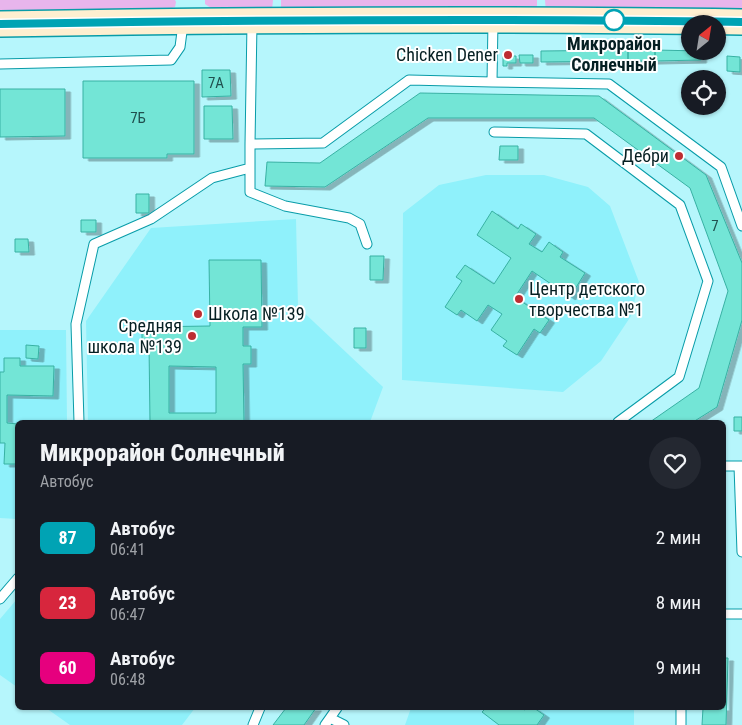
<!DOCTYPE html>
<html lang="ru">
<meta charset="utf-8">
<style>
body{margin:0;font-family:"Roboto Condensed",sans-serif;background:#242831;color:#f1f3f6;height:100vh;display:flex;flex-direction:column;font-size:19px;white-space:nowrap}
*{box-sizing:border-box;margin:0}
p{font-size:16px;color:#9ea1a6}
.icon{flex:none;width:28px;height:28px;fill:none;stroke:currentColor;stroke-width:2;stroke-linecap:round;stroke-linejoin:round}
.map{position:relative;flex:1;overflow:hidden}
.drawer{position:absolute;left:15px;top:420px;width:711px;height:290px;display:flex;flex-direction:column;background:#171b24;border-radius:8px;box-shadow:0 1px 4px #0004}
.drawer>*{flex:none}
.badge{padding:0 10px;border-radius:8px;font-size:18px;line-height:32px}
.needle{width:32px;rotate:30deg}
.buttons{position:absolute;left:681px;top:15px;display:grid;gap:10px}
.buttons a{display:grid;place-items:center;width:45px;height:45px;border-radius:50%;background:#171b24;box-shadow:0 1px 4px #0004;font-size:25px}
.map>.badge{position:absolute;translate:-50% -50%;box-shadow:0 0 0 2px #fff}
.round{display:grid;place-items:center;flex:none;width:52px;height:52px;border-radius:26px;background:#242831}
.overview{display:flex;align-items:center;justify-content:space-between;height:85px;padding:0 25px}
h1{font-size:24px;font-weight:800;line-height:38px}
ul{padding:0;list-style:none}
li{display:flex;align-items:center;gap:15px;height:65px;padding:0 25px}
li div{flex:1}
li b{display:block;font-size:19px}
li em{font-style:normal}
li .badge{min-width:55px;font-weight:700;text-align:center}
.map>svg:first-child{display:block}
.built{fill:#8ff1fb}
.green{fill:#e8b5ec}
.building{fill:#73e5d6;stroke:#38b1a3;fill-rule:evenodd;filter:url(#shadow)}
.lines{fill:none;stroke-linecap:round;stroke-linejoin:round}
.service-casing{stroke:#089ca8;stroke-width:11}
.secondary-casing{stroke:#089ca8;stroke-width:28}
.service{stroke:#fff;stroke-width:9}
.secondary{stroke:#feefd0;stroke-width:25}
.line-casing{stroke:#fff;stroke-width:11}
.line{stroke:#00a3b4;stroke-width:8}
.stop-dot{fill:#fff;stroke:#00a3b4;stroke-width:2.5}
.poi-dot{fill:#bd2d32;stroke:#fff;stroke-width:2}
.labels{text-anchor:middle;stroke-width:4;stroke-linejoin:round;paint-order:stroke}
.number-label{font-size:15px;fill:#20504f}
.stop-label{font-size:18px;font-weight:bold;fill:#051f22;stroke:#fff}
.poi-label{font-size:18px;fill:#051f22;stroke:#fff;text-anchor:end}
</style>
<div class="map">
<svg width="742" height="725" viewBox="0 0 742 725">
<defs>
<filter id="shadow"><feDropShadow dx="5.5" dy="3" stdDeviation="0" flood-color="#0004"/></filter>
</defs>
<rect width="100%" height="100%" fill="#b6f6fc"/>
<path class="built" d="M486 175H544L588 187 610 206 639 282 631 316 601 361 563 392 402 380 403 213 439 185Z
M296 219 298 307 383 387 370 422H88L86 321 151 228Z
M0 330H66L67 422H18L17 519 0 518Z
M17 599V687L0 675V619Z
M46 708H195L182 725H70Z
M411 708H634V725H405Z"/>
<path class="green" d="M0 0H175L176 2 175 7 169 9 0 12Z
M205 0H273L272 10H214L205 4Z
M281 0H537V12L281 10Z
M545 0H742V12H546Z"/>
<path class="building" d="M628 50H655V61H628Z
M628 50V61L541 62V51Z
M655 50 701 51V60L655 61Z
M519 55H533V63H520Z
M503 56H516V63H507V66H503Z
M727 56 740 57V72L727 71Z
M202 70H230L231 96 202 97Z
M83 81H194V154H167V158H83Z
M0 89H65V136L0 137Z
M420 93 599 96 706 175 742 263V320L717 407 693 422H650L699 388 728 291 690 188 594 118H428L325 187 265 186 267 162 320 163Z
M204 106H232L233 139H204Z
M500 146H518V160H499Z
M136 194H149V213H136Z
M492 211 518 229 521 224 536 234 529 244 542 252 549 242 563 252 560 257 585 273 570 297 532 271 515 297 549 320 540 333 534 329 517 355 503 346 507 341 491 330 502 314 488 305 477 321 461 310 457 315 445 307 462 281 456 277 465 265 494 284 511 258 477 235Z
M81 220H96V232H81Z
M15 239H28L29 252H15Z
M370 256H384L383 280H370Z
M209 260H261L262 327H243V346H251V364H243L244 422H150L149 346H142V327L210 326ZM169 366 216 367V413H169Z
M354 328H366V348H354Z
M26 345 39 346 38 359 26 358Z
M4 358H20V366H54L53 396 7 395V423L18 424V464H4L5 443H0V372H4Z
M734 417H742V431H734Z
M724 658H728L726 725H702L703 708H724Z
M286 708H316L304 725H273Z
M486 708H521L525 710 527 708H534L544 715 537 725H499L482 712Z"/>
<g class="lines">
<g class="service-casing">
<path id="service" d="M252 23 250 144 323 143 409 80 492 82 493 21
M0 64 171 60 180 47 183 24
M492 82 609 84 721 167 742 226
M494 132 586 134 680 205 708 281 679 377 618 422
M250 144V192L285 206 349 218 360 224 367 244
M79 422 76 324 94 244 151 219 212 178 250 168
M724 466H742
M739 466 742 552
M0 599 18 578
M724 614H742
M681 708V725
M330 718 337 708
M253 725 260 708
M325 725 330 718 344 725"/>
</g>
<g class="secondary-casing">
<path id="secondary" d="M0 24C247 20 495 18 742 22"/>
</g>
<use href="#service" class="service"/>
<use href="#secondary" class="secondary"/>
</g>
<g class="lines">
<g class="line-casing">
<path id="line" d="M0 24C247 20 495 18 742 22"/>
</g>
<use href="#line" class="line"/>
</g>
<circle class="stop-dot" cx="614" cy="20" r="10"/>
<g class="poi-dot">
<circle cx="508" cy="55" r="5"/>
<circle cx="679" cy="156" r="5"/>
<circle cx="519" cy="299" r="5"/>
<circle cx="198" cy="314" r="5"/>
<circle cx="192" cy="336" r="5"/>
</g>
<g class="labels">
<g class="number-label">
<text x="216" y="88">7А</text>
<text x="138" y="123">7Б</text>
<text x="715" y="231">7</text>
</g>
<g class="stop-label">
<text x="614" y="50">Микрорайон<tspan x="614" dy="21">Солнечный</tspan></text>
</g>
<g class="poi-label">
<text x="498" y="61">Chicken Dener</text>
<text x="669" y="162">Дебри</text>
<text x="529" y="295" text-anchor="start">Центр детского<tspan x="529" dy="21">творчества №1</tspan></text>
<text x="208" y="320" text-anchor="start">Школа №139</text>
<text x="182" y="332">Средняя<tspan x="182" dy="21">школа №139</tspan></text>
</g>
</g>
</svg>
<div class="buttons">
<a><svg class="needle" viewBox="-14 -14 28 28"><path d="M0-13l5 13h-10z" fill="#e53935"/><path d="M0 13l5-13h-10z" fill="#9ea1a6"/></svg></a>
<a><svg class="icon" aria-label="locate" viewBox="0 0 24 24"><circle cx="12" cy="12" r="6"/><path d="M12 2v4M12 18v4M2 12h4M18 12h4"/></svg></a>
</div>
<section class="drawer">
<div class="overview"><div><h1>Микрорайон Солнечный</h1><p>Автобус</p></div><a class="round"><svg class="icon" aria-label="heart" viewBox="0 0 24 24"><path d="M12 20l-8-8c-3-5 5-10 8-4 3-6 11-1 8 4z"/></svg></a></div>
<ul>
<li><span class="badge" style="background:#00a3b4;color:#fff">87</span><div><b>Автобус</b><p>06:41</p></div><em>2 мин</em></li>
<li><span class="badge" style="background:#d7263d;color:#fff">23</span><div><b>Автобус</b><p>06:47</p></div><em>8 мин</em></li>
<li><span class="badge" style="background:#e6007e;color:#fff">60</span><div><b>Автобус</b><p>06:48</p></div><em>9 мин</em></li>
</ul>
</section>
</div>
